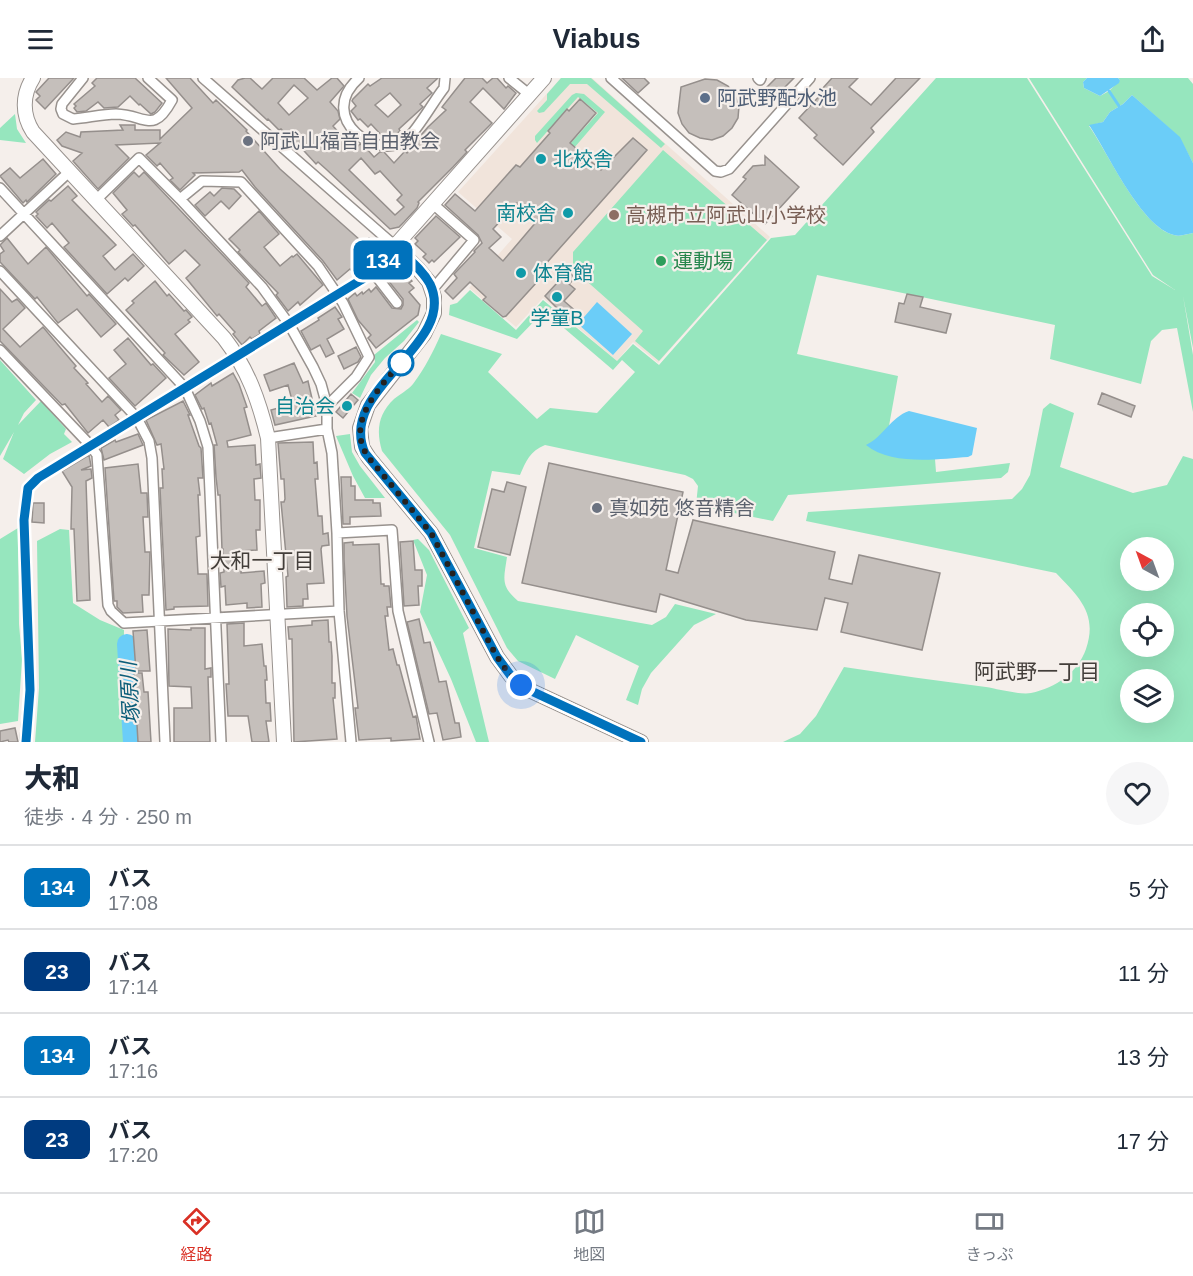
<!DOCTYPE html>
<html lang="ja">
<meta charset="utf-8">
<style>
body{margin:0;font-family:Arial,"Noto Sans JP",sans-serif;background:#f6f6f7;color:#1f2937;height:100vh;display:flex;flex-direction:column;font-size:22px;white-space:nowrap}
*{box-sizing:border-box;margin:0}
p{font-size:20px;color:#747a83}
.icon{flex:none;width:33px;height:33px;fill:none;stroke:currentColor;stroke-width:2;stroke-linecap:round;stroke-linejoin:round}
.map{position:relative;height:664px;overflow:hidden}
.side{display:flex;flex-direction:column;background:#fff;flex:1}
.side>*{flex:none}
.badge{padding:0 12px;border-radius:9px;font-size:21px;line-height:39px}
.needle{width:39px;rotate:319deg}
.fabs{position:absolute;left:1120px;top:459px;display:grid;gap:12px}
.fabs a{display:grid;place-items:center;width:54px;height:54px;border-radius:50%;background:#fff;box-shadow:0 6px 24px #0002;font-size:30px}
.you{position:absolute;width:30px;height:30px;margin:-15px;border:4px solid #fff;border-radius:50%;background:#1a73e8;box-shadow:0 0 0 9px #1a73e833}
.map>.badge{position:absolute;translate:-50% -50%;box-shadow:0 0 0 3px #fff}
.round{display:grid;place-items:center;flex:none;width:63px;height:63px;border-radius:32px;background:#f6f6f7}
.head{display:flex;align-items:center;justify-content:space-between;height:102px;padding:0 24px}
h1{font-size:28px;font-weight:800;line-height:45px}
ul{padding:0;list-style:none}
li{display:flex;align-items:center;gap:18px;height:84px;padding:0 24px;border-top:2px solid #e0e1e3}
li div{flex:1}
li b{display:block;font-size:22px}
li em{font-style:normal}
li .badge{min-width:66px;font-weight:700;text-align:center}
header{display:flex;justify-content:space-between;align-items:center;height:78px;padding:0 24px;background:#fff;font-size:27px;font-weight:800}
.dock{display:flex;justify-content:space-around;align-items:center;height:84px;border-top:2px solid #e0e1e3;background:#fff;font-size:16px;color:#747a83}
.dock a{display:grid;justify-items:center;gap:3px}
.dock .current{color:#d93025}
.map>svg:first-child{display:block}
.built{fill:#f1e4db}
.green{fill:#96e6be;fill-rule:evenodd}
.water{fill:#6bcdf8}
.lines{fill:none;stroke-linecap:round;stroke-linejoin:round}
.stream{stroke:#6bcdf8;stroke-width:3}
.river{stroke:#6bcdf8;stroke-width:20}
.building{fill:#c5bfbb;stroke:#958f8c;stroke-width:1.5;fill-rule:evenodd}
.street-casing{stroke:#98928e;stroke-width:12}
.secondary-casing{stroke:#98928e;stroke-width:16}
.street{stroke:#fff;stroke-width:9}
.secondary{stroke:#fff;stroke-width:14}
.line-casing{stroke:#fff;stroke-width:14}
.line{stroke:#0072bc;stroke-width:9}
.walk{stroke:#242220;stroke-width:6;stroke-dasharray:0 10.8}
.service-dot{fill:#5c6f8a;stroke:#f5efeb;stroke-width:2}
.worship-dot{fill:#6b7280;stroke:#f5efeb;stroke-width:2}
.culture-dot{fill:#0f9aa8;stroke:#f5efeb;stroke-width:2}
.education-dot{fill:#8d6e63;stroke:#f5efeb;stroke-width:2}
.leisure-dot{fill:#2e9e5b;stroke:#f5efeb;stroke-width:2}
.stop-dot{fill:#fff;stroke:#0072bc;stroke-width:3}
.labels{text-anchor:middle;stroke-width:4.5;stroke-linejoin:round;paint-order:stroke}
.service-label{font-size:20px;fill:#4e5e75;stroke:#f5efeb;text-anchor:start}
.worship-label{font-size:20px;fill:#5b616d;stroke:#f5efeb;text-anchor:start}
.culture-label{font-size:20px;fill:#0d838f;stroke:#f5efeb;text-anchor:start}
.education-label{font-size:20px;fill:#785e54;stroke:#f5efeb;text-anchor:start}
.leisure-label{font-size:20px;fill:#27864d;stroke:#f5efeb;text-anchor:start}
.neighbourhood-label{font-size:21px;fill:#433e3a;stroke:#f5efeb}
.water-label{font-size:21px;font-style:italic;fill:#0d5e7a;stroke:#f5efeb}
</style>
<header><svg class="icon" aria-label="menu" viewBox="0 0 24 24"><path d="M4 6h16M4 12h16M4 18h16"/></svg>Viabus<svg class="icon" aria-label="share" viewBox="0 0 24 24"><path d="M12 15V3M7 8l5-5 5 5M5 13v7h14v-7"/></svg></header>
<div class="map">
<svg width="1193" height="664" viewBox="0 0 1193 664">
<rect width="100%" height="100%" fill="#f5efeb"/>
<path class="built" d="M561 0H592L770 159 658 285 633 264 617 283 543 220 516 249 469 210 512 161 458 114Z"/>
<path class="green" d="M561 0H591L665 66 661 70 587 6H570L544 34 539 35 537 33 547 22V16Z
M936 0H1027L1152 198 1175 212 1153 197 1029 0H1087L1083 4 1084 10 1100 18 1109 13 1120 2 1118 0H1188L1193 6V85L1179 59 1132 17 1123 26 1110 34 1103 44 1089 48C1109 76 1141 149 1174 157 1180 159 1187 156 1193 155V270L1183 218 1193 277V334L1177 250 1162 252 1151 263 1141 306 1050 281 1055 247 817 197 797 276 898 298 885 370 935 381 936 394 1010 385 1008 394 1001 400 788 417 773 443 696 427 698 408 693 401 685 397 545 367C530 373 526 383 520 397L492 393 474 470 507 479C504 500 500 508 518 523L652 547 666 539 675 526 716 536 694 547 651 595 642 611 638 627 626 622 639 588 576 557 555 601 518 583 507 570 450 457 382 373C376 353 378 336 394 321 400 316 408 312 413 306 425 290 433 274 441 256L502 276 488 294 537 341 550 330 597 335 635 294 622 282 613 292 544 233 517 261 449 237 450 227 457 225 470 212 516 252 543 222 617 283 633 266 659 287 771 160 795 157Z
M576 15 584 16 605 34 574 70 570 66 598 35 578 19 537 65 535 62V58L572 17Z
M15 36 17 51 26 65 0 62V50Z
M663 72 767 162 659 283 635 263 643 253 573 191V174Z
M417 242 419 244 404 263 385 280 371 297 360 320 352 315 375 284 374 277Z
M0 282 36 322 24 335 18 347 41 323 66 351 64 356 72 364 50 376 24 396 3 381 14 354 0 378Z
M1050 325 1074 335 1060 389 1133 415 1167 407 1183 378 1193 381V664H783L800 656 816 638 844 589C891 596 938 603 986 609 998 611 1020 617 1031 615 1056 610 1078 594 1086 571 1098 536 1079 519 1056 495L806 443 808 434 1012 421 1022 411 1030 397 1043 331ZM1131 470H1164V502H1131ZM1131 536H1164V568H1131ZM1131 602H1164V634H1131Z
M350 356 352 374 360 388 385 420H365L353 398 336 358Z
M18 450 19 546 22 581 18 643 0 646V461Z
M60 451 69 452 73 525 100 542 124 552 123 628 126 664H35L39 610 37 463Z
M418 461 429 472 469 550 463 555 489 664H476L451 601 420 534 427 497 413 462Z"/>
<path class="water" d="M1087 0H1118L1120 2 1119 5 1100 18 1084 10 1083 4Z
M1132 17 1180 59 1193 85V155C1187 156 1180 159 1174 157 1141 149 1108 75 1089 47L1103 44 1110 34 1123 26Z
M597 224 632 256 613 277 578 246Z
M909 333 977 350 972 377 968 379C939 381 891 388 866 367 883 359 891 339 909 333Z"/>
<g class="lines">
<path class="stream" d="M1109 13 1119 28"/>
<path class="river" d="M127 566 133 664"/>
</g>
<path class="building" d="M49 0H74L45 31 36 22 40 18 36 14Z
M97 0H135L162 25 155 34 151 36 140 26 139 27 130 18 118 29 104 30 98 24 86 33 77 34 74 30 76 28 74 26 95 8 92 5Z
M166 0H190L213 25 216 22 247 52 246 53 280 91 360 162 365 165 369 160 376 167V174L352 193 350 191 337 202 323 183 255 109 242 92 239 94 193 95 195 97 180 112 170 102 173 100 160 85 157 88 146 77 160 65 116 67 129 80 98 111 73 83 82 75 62 68 57 62 66 54 80 59 81 54 123 52 120 47H135V52H160V61L192 30Z
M245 0H250L262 11 273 0H304L317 12 332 0H337L344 8 330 24 338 33 340 41 333 48 340 56 348 58 358 68 360 66 366 70 374 79 380 74H384L394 85 405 73 407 75 420 61 421 57 428 49 446 32 442 29 465 0H482L487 5 493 0H497L506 10 508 8 516 15 504 31 483 10 470 24 492 45 465 72 467 74 453 89 418 124 419 125 417 130 404 144 399 149 390 151 327 92 318 84 316 86 294 62 292 63 281 51 279 52 268 41 267 42 232 9 238 2ZM294 7 308 20 289 37 278 25ZM361 80 375 96 380 93 402 117 397 122 404 129 395 137 349 92Z
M382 0H438L427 10 432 15 420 26 423 29 399 51 400 53 391 60 385 61 371 46 368 49 360 41 358 42 351 33 356 28 352 23 353 21 368 6 370 8ZM390 15 401 27 388 39 375 27Z
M622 0H644L649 5 638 15Z
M776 0H794L776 18 767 9Z
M832 0H858L849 9 871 27 896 0H920L871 50 874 54 843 87 814 60 817 57 799 40 825 12 823 10Z
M705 1 717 2 728 8 735 17 739 28 738 40 732 50 723 58 712 62 700 60 689 55 682 46 678 35 681 9Z
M580 21 596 35 570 65 601 92 633 60 647 72 543 189 547 193 506 238 503 239 483 222 486 219 470 204 453 221 445 213 457 200 454 196 475 174 474 173 482 165 478 157 445 127 455 116 475 133 516 87 520 89 550 55 548 53 567 31 569 33ZM517 125 537 143 503 183 489 170 501 159 493 151Z
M765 78 799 109 765 146 732 117 746 101 743 99 753 88 765 87Z
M43 81 56 96 27 124 26 122 23 125 0 98 10 90 20 100Z
M134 94 139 99 144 94 249 205 246 209 262 228 266 225 276 240 259 253 260 256 252 261 250 259 242 267 233 256 235 254 233 252 219 236 217 238 186 200 200 187 185 172 169 186 135 147 133 148 122 136 127 132 113 115Z
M68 108 77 118 72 122 116 167 103 178 115 192 133 176 144 188 128 203 125 200 107 216 64 169 69 165 52 145 47 150 36 138 38 136 36 134 49 122 51 123Z
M222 110 234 111 241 118 229 131 221 123 205 138 195 127 210 114 214 118Z
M259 133 279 156 264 169 280 188 292 178 293 179 297 176 323 207 300 227 298 224 288 233 276 217 278 215 238 174 240 172 229 161Z
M436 138 460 159 434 184 432 182 429 185 423 179 426 176 415 166 418 163 415 160Z
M7 160 28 186 46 169 87 218 89 216 116 246 101 259 77 231 58 245 37 219 35 221 0 184V176L4 173 0 167Z
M394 186 396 189 398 187 412 203 409 205 414 210 409 214 420 227 418 237 376 270 368 260 371 257 358 242 348 221 355 215 357 218 362 214 363 216 369 211 371 214 376 209 392 230 401 231 403 227V221L383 196Z
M568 193 575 200 569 206 575 211 564 223 578 235 571 244 545 218Z
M155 203 167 218 169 216 184 233 186 232 192 239 188 242 190 244 175 256 199 284 184 297 163 277 165 275 126 232 134 225 132 223Z
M0 211 12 224 17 221 25 230 3 251 20 269 43 249 64 274 76 288 74 290 88 305 86 306 102 324 108 318 121 332 115 337 119 342 109 349 103 342 88 355 65 326 62 327 0 263Z
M907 216 923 219 920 229 951 236 946 255 895 244 899 225 904 226Z
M335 229 342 239 338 241 344 251 327 261 334 275 326 279 320 267 311 272 301 253 319 242 318 240Z
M128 260 151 287 153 286 166 300 135 328 109 300 126 286 114 272Z
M356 269 361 279 358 284 344 291 338 278Z
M294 285 303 305 308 303 316 338 275 347 271 332 293 326 288 307 270 313 264 297Z
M233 295 239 306 247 329 244 330 251 357 227 363 228 369 255 367 256 387 260 386 261 400 254 401 255 422H260V452H256L257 472 241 473V495L264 493 265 505 261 506 262 529 247 530V525L226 527 225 508 221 509 220 495 224 494 223 471H222L220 417H218L216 399 214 367H217L211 345 209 346 204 330 202 331 195 317 211 305 212 308Z
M1102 315 1135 328 1131 339 1098 326Z
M351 316 358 322 343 340 336 334Z
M183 323 190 337H188L199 368 201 370 203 400H198L200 417H198L200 458 196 459 198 496H207L208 528 174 529V531L166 532 160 410H163L162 391H164L161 366 157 367 146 342Z
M138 356 143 367 104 382 101 370 115 362 116 364Z
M313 364 314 385 317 384 318 401H315L318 438H322L323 456 328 455 329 467 322 468 321 471 324 505 307 506 308 521H303V528L287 529 286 499 288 498 281 424H284L285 421 284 401H281L278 365Z
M89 377 91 388 81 392 91 391 92 400 86 403 90 522 77 523 74 451H71L72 409 62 393Z
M549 385 683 414 666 492 678 495 693 442 835 474 829 501 852 506 859 477 940 495 922 572 841 554 848 525 825 520 817 552 746 542 660 516 656 534 522 505Z
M138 386 141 415H147L148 439H143L145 474H150L149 517H142L143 534 123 535 117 529V523H114L105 390Z
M341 399H351V408H355V422H373V425H380L381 438 350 439V446H343Z
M507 404 526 409 510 477 478 469 492 411 504 414Z
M33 425H44V445L32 444Z
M413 463 415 492H422V508H418L419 527 404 528 400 464Z
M353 464V467L379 466 381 506H384V508H389L391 529H387L388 538H385L389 572 393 571 397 587H399L413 639 416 638 420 661 391 663V660L359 662 355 630H358L347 538 344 481V465Z
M419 541 424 565 430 564 439 604 446 603 455 645H459L461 659 443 662 437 635 429 636 407 544Z
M328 542 329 564H331L332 578V605H335V620H333L337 661 294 664 292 561H289L288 549 312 547V543Z
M244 545V568L262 566 264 588H266L267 602H265L266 625H270L271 643H266L269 664H252L248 638H228L226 606H229L227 546Z
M191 550H205V591L211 590V599H208L210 664H174V630H192L191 609 169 608 168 551 191 552Z
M147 552 150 593H136L133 553Z
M134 595H142L144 614H148L151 664H138Z
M15 650 18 664H9L8 662 0 664V653Z"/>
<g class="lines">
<g class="street-casing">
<path id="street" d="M83 0 62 26 61 31 63 36 73 41C87 40 102 36 116 36 146 37 153 57 172 22L148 0
M359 0C314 40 380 87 408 60 420 48 433 24 444 10L445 0
M509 0 530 17
M611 0 715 93 721 94 729 91 810 0
M758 0 760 2 761 0
M0 110 185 310 200 343 208 369 221 664
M96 122 139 80 180 121
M0 158 69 94
M0 193 137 340 149 363 152 380 165 664
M373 194 397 225
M432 212 474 162 433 126
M0 272 91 368 97 377 108 527 111 533 124 545 339 533
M327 328 356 299 369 279 343 225 318 188 241 104 202 103 180 121 262 209 289 246 313 289 321 306 327 328V351L332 375 337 455 339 533 351 664
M268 360 327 351
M337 455 392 452 398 533 429 664
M25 664 30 612 24 442 28 410 38 400 361 202 373 194 395 168 203 0"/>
</g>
<g class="secondary-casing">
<path id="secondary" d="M33 0C22 17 22 37 33 54L224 260C248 291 259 323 268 360L284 664
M544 0 395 168 419 192 429 204 434 219V235L424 256 368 327 360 350 362 369 369 380 431 455 497 579 511 598 527 611 641 664"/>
</g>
<use href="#street" class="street"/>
<use href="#secondary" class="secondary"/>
</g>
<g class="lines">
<g class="line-casing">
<path id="line" d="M26 664 30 612 24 442 28 410 38 400 361 202 372 194 395 168C407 180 422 191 430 206 459 267 336 310 365 375L431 455 497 579 511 598 527 611 641 664"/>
</g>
<use href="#line" class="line"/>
<path class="walk" d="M401 285 406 278C384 306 342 343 369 380L431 455 497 579 507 593 521 607"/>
</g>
<circle class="service-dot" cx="705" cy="20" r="6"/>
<g class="worship-dot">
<circle cx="248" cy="63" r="6"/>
<circle cx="597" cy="430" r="6"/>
</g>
<g class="culture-dot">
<circle cx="541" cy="81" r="6"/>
<circle cx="568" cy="135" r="6"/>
<circle cx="521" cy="195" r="6"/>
<circle cx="557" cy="219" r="6"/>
<circle cx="347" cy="328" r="6"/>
</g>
<circle class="education-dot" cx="614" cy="137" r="6"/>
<circle class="leisure-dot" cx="661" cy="183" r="6"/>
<circle class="stop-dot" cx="401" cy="285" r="12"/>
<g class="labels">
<g class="service-label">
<text x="717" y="27">阿武野配水池</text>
</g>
<g class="worship-label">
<text x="260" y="70">阿武山福音自由教会</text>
<text x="609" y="437">真如苑 悠音精舎</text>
</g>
<g class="culture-label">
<text x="553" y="88">北校舎</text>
<text x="556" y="142" text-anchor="end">南校舎</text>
<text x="533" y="202">体育館</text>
<text x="557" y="247" text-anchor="middle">学童B</text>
<text x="335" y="335" text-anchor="end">自治会</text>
</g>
<g class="education-label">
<text x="626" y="144">高槻市立阿武山小学校</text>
</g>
<g class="leisure-label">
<text x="673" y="190">運動場</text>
</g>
<g class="neighbourhood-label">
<text x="262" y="490">大和一丁目</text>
<text x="1037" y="601">阿武野一丁目</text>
</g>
<g class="water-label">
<text transform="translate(130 615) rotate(-93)" y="7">塚原川</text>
</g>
</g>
</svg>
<div class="fabs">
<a><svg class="needle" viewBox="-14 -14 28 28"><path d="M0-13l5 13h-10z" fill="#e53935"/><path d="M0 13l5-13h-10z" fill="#747a83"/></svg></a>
<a><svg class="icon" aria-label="locate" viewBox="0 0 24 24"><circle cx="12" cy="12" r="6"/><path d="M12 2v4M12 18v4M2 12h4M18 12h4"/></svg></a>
<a><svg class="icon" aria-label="layers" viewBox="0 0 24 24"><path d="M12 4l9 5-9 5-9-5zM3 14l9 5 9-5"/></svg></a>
</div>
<div class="you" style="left:521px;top:607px"></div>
<b class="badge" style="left:383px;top:182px;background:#0072bc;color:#fff">134</b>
</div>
<section class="side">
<div class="head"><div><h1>大和</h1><p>徒歩 · 4 分 · 250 m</p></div><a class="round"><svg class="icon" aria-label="heart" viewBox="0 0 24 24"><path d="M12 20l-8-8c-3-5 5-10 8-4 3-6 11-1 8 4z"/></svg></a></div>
<ul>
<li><span class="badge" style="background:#0072bc;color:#fff">134</span><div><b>バス</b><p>17:08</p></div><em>5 分</em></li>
<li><span class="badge" style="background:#003b80;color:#fff">23</span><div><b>バス</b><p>17:14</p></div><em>11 分</em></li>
<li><span class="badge" style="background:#0072bc;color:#fff">134</span><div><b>バス</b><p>17:16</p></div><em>13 分</em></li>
<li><span class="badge" style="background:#003b80;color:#fff">23</span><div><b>バス</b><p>17:20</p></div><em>17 分</em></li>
</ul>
</section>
<nav class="dock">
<a class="current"><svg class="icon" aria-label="directions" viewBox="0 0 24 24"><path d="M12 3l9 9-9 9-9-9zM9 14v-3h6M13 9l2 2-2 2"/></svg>経路</a>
<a><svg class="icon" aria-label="map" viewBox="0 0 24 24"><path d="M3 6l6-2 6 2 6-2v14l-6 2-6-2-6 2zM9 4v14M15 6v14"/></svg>地図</a>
<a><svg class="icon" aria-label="tickets" viewBox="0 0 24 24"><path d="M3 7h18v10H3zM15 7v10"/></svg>きっぷ</a>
</nav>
